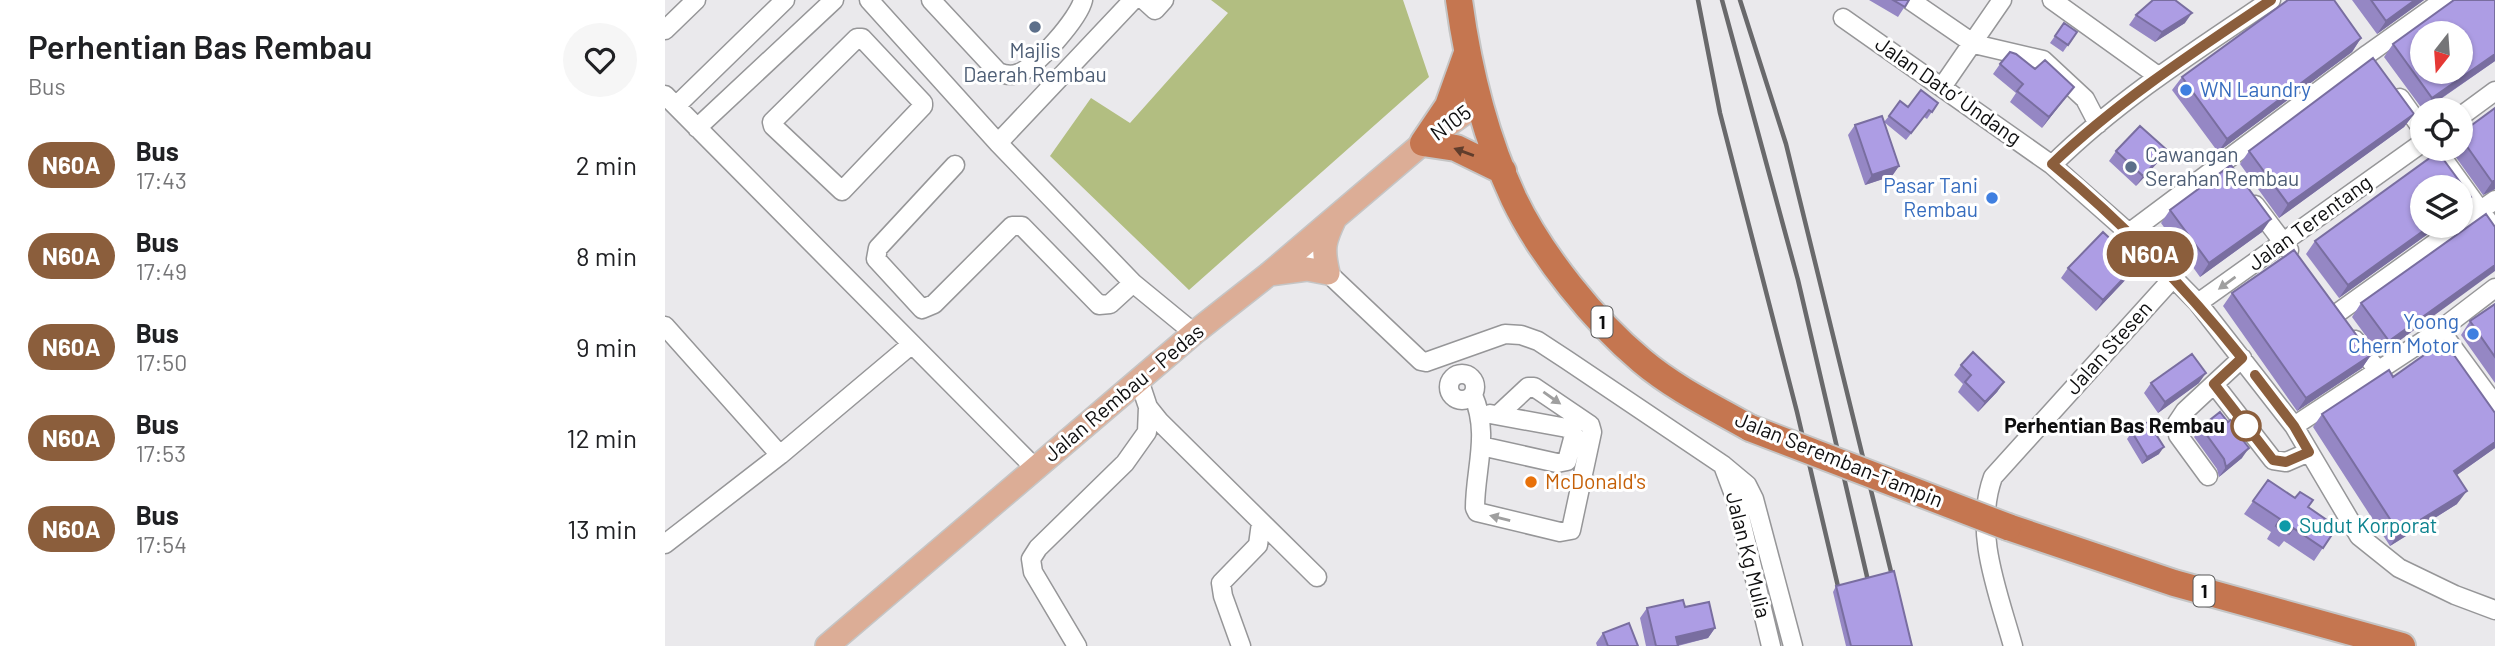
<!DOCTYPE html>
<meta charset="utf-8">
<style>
body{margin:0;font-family:Barlow,sans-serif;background:#f6f6f6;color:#202124;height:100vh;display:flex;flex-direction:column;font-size:26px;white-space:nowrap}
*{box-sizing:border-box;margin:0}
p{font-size:23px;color:#757577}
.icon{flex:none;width:38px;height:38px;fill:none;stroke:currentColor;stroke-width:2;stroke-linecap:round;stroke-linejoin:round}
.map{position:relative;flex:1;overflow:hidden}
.panel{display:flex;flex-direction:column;background:#fff;width:665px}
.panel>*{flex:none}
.badge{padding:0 14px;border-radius:23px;font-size:24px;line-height:46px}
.needle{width:46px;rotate:197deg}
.fabs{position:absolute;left:1745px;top:21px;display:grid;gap:14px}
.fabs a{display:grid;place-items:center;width:63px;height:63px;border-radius:50%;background:#fff;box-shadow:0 2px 5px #0004;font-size:35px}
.map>.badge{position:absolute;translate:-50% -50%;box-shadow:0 0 0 4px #fff}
.round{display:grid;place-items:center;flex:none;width:74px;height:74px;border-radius:37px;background:#f6f6f6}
.head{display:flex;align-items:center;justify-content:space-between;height:119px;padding:0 28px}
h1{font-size:33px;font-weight:600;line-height:52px}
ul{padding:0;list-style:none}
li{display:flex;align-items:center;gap:21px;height:91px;padding:0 28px}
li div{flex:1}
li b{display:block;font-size:26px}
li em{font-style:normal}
li .badge{min-width:77px;font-weight:700;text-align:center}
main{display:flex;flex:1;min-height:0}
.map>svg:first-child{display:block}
.green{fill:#b2be81}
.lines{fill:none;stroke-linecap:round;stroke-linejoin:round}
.minor-casing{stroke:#969698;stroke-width:21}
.major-casing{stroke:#c5c5c5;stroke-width:26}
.highway-casing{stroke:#c5c5c5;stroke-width:30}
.minor{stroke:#fff;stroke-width:18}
.major{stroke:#dcad96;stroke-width:23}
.highway{stroke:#c57650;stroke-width:26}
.rail{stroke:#69696b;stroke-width:4.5}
.highway-bridge-casing{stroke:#c5c5c5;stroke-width:30;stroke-linecap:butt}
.highway-bridge{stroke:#c57650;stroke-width:26}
.wall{fill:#9587c4}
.shaded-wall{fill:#796ea0}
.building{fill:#ad9de4;stroke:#796ea0;stroke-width:2;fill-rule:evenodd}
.oneway{fill:#603d2c}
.oneway2{fill:#9f9f9f}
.line-casing{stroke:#fff;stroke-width:16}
.line{stroke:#8b5e3c;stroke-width:10}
.service-dot{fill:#5c6f8a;stroke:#fff;stroke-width:2.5}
.shop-dot{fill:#3f7fe0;stroke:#fff;stroke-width:2.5}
.stop-dot{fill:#fff;stroke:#8b5e3c;stroke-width:3.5}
.food-dot{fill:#e8710a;stroke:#fff;stroke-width:2.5}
.culture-dot{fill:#0f9aa8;stroke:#fff;stroke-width:2.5}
.labels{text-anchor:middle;stroke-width:6;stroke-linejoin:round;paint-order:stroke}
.shield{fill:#fff;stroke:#565657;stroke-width:2}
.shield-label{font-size:19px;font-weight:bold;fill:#0e0e0f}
.service-label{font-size:21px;fill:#4e5e75;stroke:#fff}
.shop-label{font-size:21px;fill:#366cbe;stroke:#fff;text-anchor:end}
.street-label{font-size:21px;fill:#0e0e0f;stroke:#fff}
.stop-label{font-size:21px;font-weight:bold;fill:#0e0e0f;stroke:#fff;text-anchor:end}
.food-label{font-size:21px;fill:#c56008;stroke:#fff;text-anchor:start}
.culture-label{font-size:21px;fill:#0d838f;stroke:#fff;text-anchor:start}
</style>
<main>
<section class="panel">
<div class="head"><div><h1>Perhentian Bas Rembau</h1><p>Bus</p></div><a class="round"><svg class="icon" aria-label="heart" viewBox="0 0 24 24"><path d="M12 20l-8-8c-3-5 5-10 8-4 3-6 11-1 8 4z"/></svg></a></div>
<ul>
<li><span class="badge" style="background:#8b5e3c;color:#fff">N60A</span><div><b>Bus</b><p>17:43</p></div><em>2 min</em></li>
<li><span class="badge" style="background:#8b5e3c;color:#fff">N60A</span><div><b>Bus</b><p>17:49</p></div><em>8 min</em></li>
<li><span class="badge" style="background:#8b5e3c;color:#fff">N60A</span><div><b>Bus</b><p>17:50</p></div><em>9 min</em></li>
<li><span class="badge" style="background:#8b5e3c;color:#fff">N60A</span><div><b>Bus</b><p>17:53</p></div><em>12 min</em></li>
<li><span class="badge" style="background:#8b5e3c;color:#fff">N60A</span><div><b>Bus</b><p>17:54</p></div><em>13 min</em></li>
</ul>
</section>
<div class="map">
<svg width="1830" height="646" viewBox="0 0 1830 646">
<rect width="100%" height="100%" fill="#eae9ec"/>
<path class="green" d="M546 0H738L764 77 524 290 385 156 426 98 465 123 563 13Z"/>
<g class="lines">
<g class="minor-casing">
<path id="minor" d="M204 0 333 143 468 283 529 333
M266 0 333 72C340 75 347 76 354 73 371 67 414 18 418 0
M479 0 490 10 499 0
M1245 0 1309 44 1378 60 1420 99 1433 124
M1387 0 1493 76
M1178 18 1387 165 1464 233 1533 303 1629 426 1694 536 1734 568 1790 595 1830 610
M0 30 31 0
M192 38H197L258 103V106L177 191 108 126 107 122Z
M1277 87 1337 0
M0 95 370 468
M1735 98 1757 129
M11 106 120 0
M1796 116 1830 91
M32 128 169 0
M333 143 468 0
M1771 149 1830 231
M290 165 213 248 211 259 257 309 269 304 347 226H357L434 305 445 304 468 283
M1387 165C1453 100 1530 51 1606 0
M1590 205 1624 250
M1796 224 1830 200
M1464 233 1703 54 1779 0
M634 248 663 273 756 361 761 362 840 334 856 335 873 341 902 360 1058 465 1082 485 1089 499 1128 646
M1533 303 1757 143
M1671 314 1794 226
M0 326 115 455
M1775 330 1830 405
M1690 340 1713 371
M784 387a13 13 0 1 1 26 0a13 13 0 1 1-26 0Z
M474 380 483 407 495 422 652 577
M1549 384 1608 460 1621 462 1644 452
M808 395C825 434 810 469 810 508L812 512 895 532 906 530 927 432 925 425 869 387H863L833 415
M1629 426 1775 330 1830 288
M816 446 892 463 902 461 909 435 902 428 825 414
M1059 468 1071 500 1106 646
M1543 476 1513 435 1512 423 1520 411 1577 358
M0 544 115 455 247 344
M412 646 368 572 366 559 373 548 460 463 482 432 483 407
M576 646 558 596 556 583 593 545 596 523
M1348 646C1333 592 1308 532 1328 477L1508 278"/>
</g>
<g class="major-casing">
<path id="major" d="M604 274 642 269 663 273C657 248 659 241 670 218
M162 646 529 333 604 274 758 143 815 102"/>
</g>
<g class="highway-casing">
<path id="highway" d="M794 0C803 67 820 137 849 199 876 255 929 321 977 361 1009 388 1048 407 1085 428
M802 53 783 106 758 143 791 148 838 171
M1343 527 1509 583 1737 646"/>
</g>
<use href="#minor" class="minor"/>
<use href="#major" class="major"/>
<use href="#highway" class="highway"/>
<path class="rail" d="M1033 0 1055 113 1132 412 1187 646
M1057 0 1133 280 1207 598
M1075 0 1121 144 1231 592"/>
<g class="highway-bridge-casing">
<path id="highway-bridge" d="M1085 428 1343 527"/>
</g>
<use href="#highway-bridge" class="highway-bridge"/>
</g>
<path class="wall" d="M1204 0H1244L1233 17Z
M1687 0H1759L1712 34Z
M1830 0V61L1760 110H1758L1719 57 1728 44Z
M1471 15 1520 23 1490 42 1464 25Z
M1399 23 1412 32 1398 52 1385 43Z
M1696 38 1687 52 1553 152 1507 90 1517 77Z
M1335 64 1401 97 1377 128 1345 102 1351 93 1328 74Z
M1273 103 1262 119 1259 117 1241 140 1219 122 1224 116 1243 107Z
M1830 108V189L1818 195 1785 149H1796V133Z
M1749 114 1739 127 1614 218 1575 164 1584 151Z
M1190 125 1234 166 1227 176 1200 185 1183 135Z
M1502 150 1495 160 1471 186 1444 161 1451 151Z
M1773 152 1806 197 1796 210V187H1757V226H1774L1674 298 1641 254 1650 241Z
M1505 210 1597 232 1535 277 1496 223Z
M1821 214 1715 355 1687 317 1696 303Z
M1403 268 1465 275 1431 311 1396 278Z
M1567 293 1706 355 1697 368 1632 411 1558 306Z
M1830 304V383L1796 335 1805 321Z
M1296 365 1339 382 1332 392 1313 412 1293 392 1298 384 1289 375Z
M1728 377 1830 448 1792 475V504L1725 546 1648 427 1657 414Z
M1486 383H1534L1493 413 1479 393Z
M1536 427 1579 441 1577 458 1554 477 1552 469 1529 437Z
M1467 432 1494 454 1477 464 1462 439Z
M1603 480 1672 527 1649 561 1619 541 1614 547 1602 539 1606 532 1579 514Z
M1171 586 1247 646H1181L1168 592Z
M982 608 1050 628 1043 638 1013 646H981L975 618Z
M938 633 973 646H932L931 643Z"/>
<path class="shaded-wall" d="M1750 0H1759L1712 34 1721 21Z
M1527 13 1520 23 1490 42 1497 32Z
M1696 38 1687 52 1553 152 1562 139Z
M1830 54V61L1759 110 1767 98Z
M1409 87 1401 97 1377 128 1384 117Z
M1749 114 1739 127 1614 218 1623 204Z
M1502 150 1495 160 1471 186 1478 176Z
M1234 166 1227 176 1200 185 1207 175Z
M1830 180V189L1818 195 1827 182Z
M1806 197 1797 210H1796V204Z
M1606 219 1597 232 1535 277 1544 263Z
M1765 226H1774L1674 298 1683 285Z
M1472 264 1465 275 1431 311 1438 300Z
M1830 265V271L1715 355 1724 341Z
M1706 355 1697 368 1632 411 1641 398Z
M1541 373 1534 383 1493 413 1500 402Z
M1339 382 1332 392 1313 412 1320 402Z
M1830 442V448L1779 484 1789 471Z
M1499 447 1494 454 1477 464 1482 457Z
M1584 448 1577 458 1554 477 1561 467Z
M1802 491 1792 504 1725 546 1734 533Z
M1050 628 1043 638 1010 646 1011 637Z"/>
<path class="building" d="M1228 0H1244L1240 7Z
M1488 0H1510L1527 13 1497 32 1471 15Z
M1623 0H1669L1696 38 1562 139 1517 77Z
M1706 0H1750L1721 21Z
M1789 0H1830V54L1767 98 1728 44ZM1757 33H1796V72H1757Z
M1399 23 1412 32 1403 45 1390 36Z
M1345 52 1351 54 1370 69 1380 60 1409 87 1384 117 1352 91 1358 84 1335 64Z
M1708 58 1749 114 1623 204 1584 151Z
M1256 90 1273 103 1267 112 1264 110 1246 133 1224 116 1235 101 1243 107Z
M1830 108V180L1827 182 1796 138V133Z
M1217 116 1234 166 1207 175 1190 125Z
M1475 126 1502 150 1478 176 1451 151Z
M1773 152 1806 197 1796 204V187H1757V226H1765L1683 285 1650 241Z
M1566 165 1606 219 1544 263 1505 210Z
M1821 214 1830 227V265L1724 341 1696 303Z
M1438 232 1472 264 1438 300 1403 268Z
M1629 250 1706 355 1641 398 1567 293Z
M1830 304V357L1805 321Z
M1779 341 1830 413V442L1789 471 1802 491 1734 533 1657 414 1724 370 1728 377Z
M1308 352 1339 382 1320 402 1300 382 1306 375 1296 365Z
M1527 354 1541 373 1500 402 1486 383Z
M1555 412 1563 422 1573 414 1586 431 1577 439 1584 448 1561 467 1559 459 1536 427Z
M1483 422 1499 447 1482 457 1467 432Z
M1603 480 1630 498 1635 492 1648 500 1643 507 1672 527 1658 548 1628 528 1624 534 1611 526 1615 519 1588 501Z
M1229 571 1247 646H1186L1171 586Z
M1018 600 1020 607 1044 602 1050 628 1011 637 1013 646H991L982 608Z
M964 623 973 646H943L938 633Z"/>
<defs><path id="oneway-solid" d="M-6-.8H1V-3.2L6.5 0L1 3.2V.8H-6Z" transform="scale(1.75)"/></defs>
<use class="oneway" href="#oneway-solid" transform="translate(799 152) rotate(-160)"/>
<g class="oneway2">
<use href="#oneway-solid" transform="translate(1562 283) rotate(144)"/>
<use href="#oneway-solid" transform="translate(887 398) rotate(35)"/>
<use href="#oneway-solid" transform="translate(835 518) rotate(-166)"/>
</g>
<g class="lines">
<g class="line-casing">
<path id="line" d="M1590 375 1629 426 1644 452 1621 462 1608 460 1549 384 1577 358C1520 287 1457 222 1387 164 1453 101 1530 51 1606 0"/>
</g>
<use href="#line" class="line"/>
</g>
<g class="service-dot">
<circle cx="370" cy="27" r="7"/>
<circle cx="1466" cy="167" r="7"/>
</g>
<g class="shop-dot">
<circle cx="1521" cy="90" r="7"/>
<circle cx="1327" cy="198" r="7"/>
<circle cx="1808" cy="334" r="7"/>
</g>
<circle class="stop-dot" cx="1581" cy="426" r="14"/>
<circle class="food-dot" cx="866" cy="482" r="7"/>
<circle class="culture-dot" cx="1620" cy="526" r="7"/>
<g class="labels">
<g class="shield">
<rect x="926.5" y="306.5" width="21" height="31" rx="5"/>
<rect x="1528.5" y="575.5" width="21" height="31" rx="5"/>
</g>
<g class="shield-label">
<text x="937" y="329">1</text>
<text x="1539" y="598">1</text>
</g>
<g class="service-label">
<text x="370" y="58">Majlis<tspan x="370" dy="24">Daerah Rembau</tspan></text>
<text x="1480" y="162" text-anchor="start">Cawangan<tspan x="1480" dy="24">Serahan Rembau</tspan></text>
</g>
<g class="shop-label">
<text x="1535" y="97" text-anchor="start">WN Laundry</text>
<text x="1313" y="193">Pasar Tani<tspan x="1313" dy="24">Rembau</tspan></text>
<text x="1794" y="329">Yoong<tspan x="1794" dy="24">Chern Motor</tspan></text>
</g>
<g class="street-label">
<text transform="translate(1283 91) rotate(35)" y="7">Jalan Dato’ Undang</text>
<text transform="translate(786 123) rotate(-36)" y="7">N105</text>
<text transform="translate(1645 223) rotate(-36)" y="7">Jalan Terentang</text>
<text transform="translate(1444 348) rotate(-48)" y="7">Jalan Stesen</text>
<text transform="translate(459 393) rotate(-40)" y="7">Jalan Rembau - Pedas</text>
<text transform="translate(1174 460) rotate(22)" y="7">Jalan Seremban-Tampin</text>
<text transform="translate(1083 555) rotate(76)" y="7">Jalan Kg Mulia</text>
</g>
<g class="stop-label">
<text x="1560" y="433">Perhentian Bas Rembau</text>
</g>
<g class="food-label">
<text x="880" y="489">McDonald's</text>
</g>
<g class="culture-label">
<text x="1634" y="533">Sudut Korporat</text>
</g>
</g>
</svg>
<div class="fabs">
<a><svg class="needle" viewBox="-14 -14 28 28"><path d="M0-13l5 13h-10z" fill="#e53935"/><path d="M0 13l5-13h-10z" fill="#757577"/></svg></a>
<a><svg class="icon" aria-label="locate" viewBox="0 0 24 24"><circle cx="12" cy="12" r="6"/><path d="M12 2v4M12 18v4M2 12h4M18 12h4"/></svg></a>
<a><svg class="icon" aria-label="layers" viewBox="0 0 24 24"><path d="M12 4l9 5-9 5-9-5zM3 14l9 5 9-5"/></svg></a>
</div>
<b class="badge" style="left:1485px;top:254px;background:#8b5e3c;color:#fff">N60A</b>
</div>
</main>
